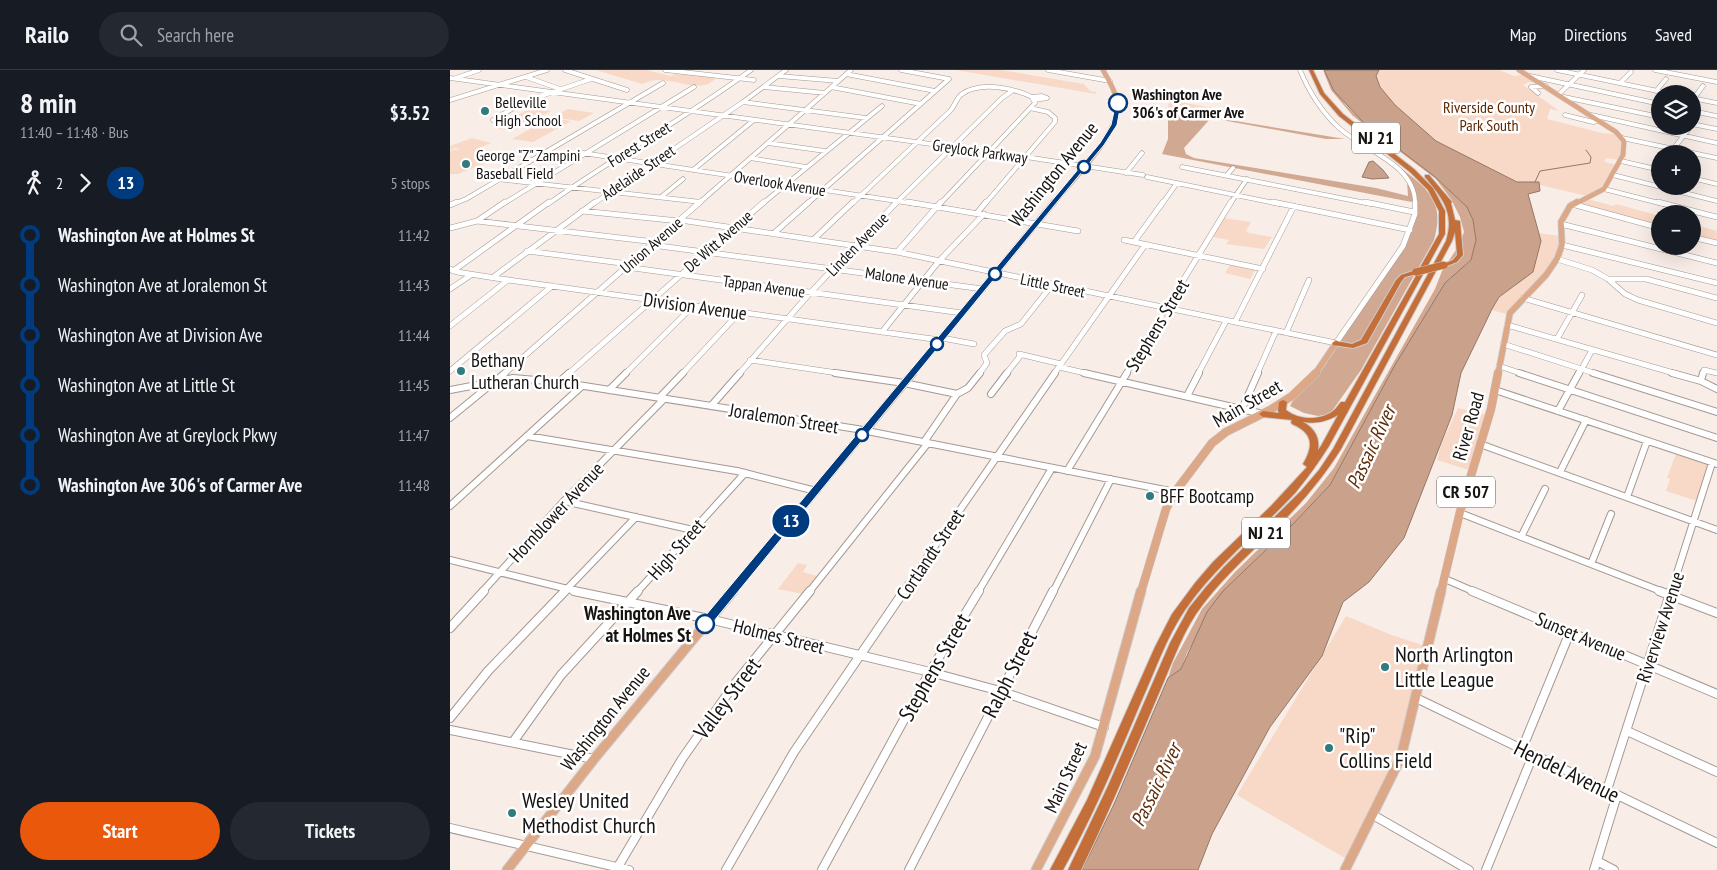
<!DOCTYPE html>
<meta charset="utf-8">
<style>
body{margin:0;font-family:"PT Sans Narrow",sans-serif;background:#242831;color:#f1f3f6;height:100vh;display:flex;flex-direction:column;font-size:19px;white-space:nowrap}
*{box-sizing:border-box;margin:0}
p{font-size:16px;color:#9ea1a6}
.icon{flex:none;width:28px;height:28px;fill:none;stroke:currentColor;stroke-width:2;stroke-linecap:round;stroke-linejoin:round}
.map{position:relative;flex:1;overflow:hidden}
.sheet{display:flex;flex-direction:column;background:#171b24;width:450px}
.sheet>*{flex:none}
.badge{padding:0 10px;border-radius:16px;font-size:18px;line-height:32px}
.controls{position:absolute;left:1201px;top:15px;display:grid;gap:10px}
.controls a{display:grid;place-items:center;width:50px;height:50px;border-radius:50%;background:#171b24;box-shadow:0 5px 20px #0002;font-size:25px}
.map>.badge{position:absolute;translate:-50% -50%;box-shadow:0 0 0 2px #fff}
.legs{display:flex;align-items:center;gap:8px;height:55px;padding:0 20px;font-size:16px}
.legs p{margin-inline-start:auto}
.overview{display:flex;align-items:center;justify-content:space-between;height:85px;padding:0 20px}
h1{font-size:28px;font-weight:600;line-height:38px}
.primary-button{display:flex;gap:10px;margin-top:auto;padding:10px 20px}
.primary-button a{flex:1;height:58px;border-radius:30px;background:#ea580c;color:#fff;font-size:20px;font-weight:600;line-height:58px;text-align:center}
.primary-button a+a{background:#242831;color:#f1f3f6}
ul{padding:0 20px;list-style:none}
li{display:flex;align-items:center;gap:18px;height:50px;font-size:19px}
li i{display:grid;place-items:center;width:8px;height:100%;margin:0 6px;background:currentColor}
li i::after{content:'';width:12px;height:12px;margin:-6px;border:4px solid;border-radius:50%;background:#171b24}
li p{margin-inline-start:auto}
li:first-child i{background:linear-gradient(#0000 50%,currentColor 0)}
li:last-child i{background:linear-gradient(currentColor 50%,#0000 0)}
header{display:flex;align-items:center;gap:30px;box-sizing:border-box;height:70px;padding:0 25px;background:#171b24;border-bottom:1px solid #363941}
header strong{font-size:24px}
nav{display:flex;gap:28px;margin-inline-start:auto;font-size:18px}
.search{width:350px;height:45px;background:#242831;display:flex;align-items:center;gap:12px;box-sizing:border-box;padding:0 18px;border-radius:28px;color:#9ea1a6;font-size:19px}
main{display:flex;flex:1;min-height:0}
.map>svg:first-child{display:block}
.green{fill:#f8d8c6}
.forest{fill:#d1a992}
.water{fill:#caa28c;stroke:#947767}
.lines{fill:none;stroke-linecap:round;stroke-linejoin:round}
.stream{stroke:#947767;stroke-width:1}
.minor-far3-casing{stroke:#a49993;stroke-width:5}
.minor-far2-casing{stroke:#a49993;stroke-width:6}
.minor-far1-casing{stroke:#a49993;stroke-width:8}
.minor-casing{stroke:#a49993;stroke-width:10}
.major-far3-casing{stroke:#cccbcb;stroke-width:5.5}
.major-far2-casing{stroke:#cccbcb;stroke-width:7}
.major-far1-casing{stroke:#cccbcb;stroke-width:9}
.major-casing{stroke:#cccbcb;stroke-width:11}
.highway-casing{stroke:#cccbcb;stroke-width:2}
.minor-far3{stroke:#fff;stroke-width:4}
.minor-far2{stroke:#fff;stroke-width:5}
.minor-far1{stroke:#fff;stroke-width:6}
.minor{stroke:#fff;stroke-width:8}
.major-far3{stroke:#dca888;stroke-width:4.5}
.major-far2{stroke:#dca888;stroke-width:5.5}
.major-far1{stroke:#dca888;stroke-width:8}
.major{stroke:#dca888;stroke-width:9}
.highway{fill:#c46e39;fill-rule:evenodd}
.highway-bridge-casing{stroke:#cccbcb;stroke-width:8;stroke-linecap:butt}
.highway-bridge{stroke:#c46e39;stroke-width:7}
.line-1{fill:#003b80;stroke:#fff}
.stop-1-dot{fill:#fff;stroke:#003b80;stroke-width:2.5}
.poi-dot{fill:#317a7e;stroke:#fff;stroke-width:2}
.labels{text-anchor:middle;stroke-width:5;stroke-linejoin:round;paint-order:stroke}
.far-stop-label{font-size:16px;font-weight:bold;fill:#171311;stroke:#fff;text-anchor:start}
.far-poi-label{font-size:16px;fill:#171311;stroke:#fff;text-anchor:start}
.far-park-label{font-size:16px;fill:#5b2803;stroke:#fff}
.far-street-label{font-size:16px;fill:#171311;stroke:#fff}
.shield{fill:#fff;stroke:#5d5a58;stroke-width:1}
.shield-label{font-size:18px;font-weight:bold;fill:#171311}
.street-label{font-size:19px;fill:#171311;stroke:#fff}
.poi-label{font-size:19px;fill:#171311;stroke:#fff;text-anchor:start}
.stop-label{font-size:19px;font-weight:bold;fill:#171311;stroke:#fff;text-anchor:end}
.water-label{font-size:20px;font-style:italic;fill:#5f2c08;stroke:#fff}
.near-poi-label{font-size:22px;fill:#171311;stroke:#fff;text-anchor:start}
.near-street-label{font-size:22px;fill:#171311;stroke:#fff}
</style>
<header>
<strong>Railo</strong>
<div class="search"><svg class="icon" aria-label="search" viewBox="0 0 24 24"><circle cx="10" cy="10" r="6"/><path d="M15 15l6 6"/></svg>Search here</div>
<nav><a>Map</a><a>Directions</a><a>Saved</a></nav>
</header>
<main>
<section class="sheet">
<div class="overview"><div><h1>8 min</h1><p>11:40 – 11:48 · Bus</p></div><b>$3.52</b></div>
<div class="legs"><svg class="icon" aria-label="walk" viewBox="0 0 24 24"><circle cx="13" cy="4" r="2"/><path d="M13 8l-2 6 4 7M11 14l-3 7M7 12l3-4h3l4 4"/></svg>2<svg class="icon" aria-label="forward" viewBox="0 0 24 24"><path d="M9 5l7 7-7 7"/></svg><b class="badge" style="background:#003b80;color:#fff">13</b><p>5 stops</p></div>
<ul>
<li><i style="color:#003b80"></i><b>Washington Ave at Holmes St</b><p>11:42</p></li>
<li><i style="color:#003b80"></i><span>Washington Ave at Joralemon St</span><p>11:43</p></li>
<li><i style="color:#003b80"></i><span>Washington Ave at Division Ave</span><p>11:44</p></li>
<li><i style="color:#003b80"></i><span>Washington Ave at Little St</span><p>11:45</p></li>
<li><i style="color:#003b80"></i><span>Washington Ave at Greylock Pkwy</span><p>11:47</p></li>
<li><i style="color:#003b80"></i><b>Washington Ave 306's of Carmer Ave</b><p>11:48</p></li>
</ul>
<div class="primary-button"><a>Start</a><a>Tickets</a></div>
</section>
<div class="map">
<svg width="1267" height="800" viewBox="0 0 1267 800">
<rect width="100%" height="100%" fill="#f9ede7"/>
<path class="green" d="M146 0H196L221 6 226 4 267 7C265 9 261 13 258 14 238 21 215 2 192 14Z
M506 0H551L634 14 640 21 646 22V24Z
M929 0H1049L1064 6 1072 5 1084 12H1079L1073 15 1109 41 1100 39 1097 49 1152 63 1170 65 1175 78 1168 90 1156 88 1154 92 1168 95 1154 119 1137 126 1090 115 1088 112H1067L986 71 945 35 930 17 926 6Z
M719 30 774 40 768 48 718 40Z
M81 38 101 41 63 61 43 58Z
M118 39 144 43 129 51 103 47Z
M100 48 121 51 83 72 62 69Z
M22 68 41 73 29 78 57 85 8 104H0V81L10 79 2 77 5 79 1 80 0 76Z
M1137 129 1164 136 1166 134 1210 146V157L1128 133Z
M774 148 801 152 796 161 799 163 822 167 814 179 776 174 779 170 763 167Z
M1242 154 1267 161V172L1243 166Z
M1088 163 1110 166 1112 175 1107 189 1060 245 1042 240 1049 227 1065 216 1091 171Z
M780 195 804 200H805L800 209 775 203Z
M1008 338 1039 345 1022 401 987 390 991 375Z
M1227 381 1262 393 1250 432 1216 421 1220 409 1217 408Z
M348 493 357 495 353 502 367 506 353 524 328 519Z
M896 546 939 564 978 577 957 667 900 791 787 725Z"/>
<path class="forest" d="M873 0 895 34 912 51 984 106 1017 137 1023 150 1026 170 1021 190 995 213 945 295 880 415 843 454 773 521 737 583 731 599 718 608 723 593 752 539 785 502 856 433 884 398 985 219 992 201 1008 177 1014 162 1010 147 1001 129 986 109 903 46 881 20Z
M718 40 895 69H876L761 48 734 78 736 84 744 88 926 118 958 126 957 111 949 99 951 98C979 120 995 132 984 170L911 300 880 344 868 346 854 343 840 336 846 325 874 296 958 170 967 133 712 84 718 69Z"/>
<path class="water" d="M874 0H929L926 6 930 17 945 35 986 71 1067 112H1089L1090 121 1078 124 1091 171 1083 202 1049 227 1042 239 1011 303 1002 345 954 468 919 512 893 532 872 586 820 657 762 764 748 800H632L664 734 718 608 731 599 757 542 773 521 843 454 880 415 945 295 995 213 1021 190 1026 170 1023 150 1017 137 984 106 912 51 884 21Z
M923 91 933 100 939 108 922 109 912 107 919 92Z"/>
<g class="lines">
<path class="stream" d="M1085 112 1090 101 1140 93 1141 87 1136 80"/>
<g class="minor-far3-casing">
<path id="minor-far3" d="M115 0 177 20
M215 0 304 10
M451 0 499 9
M598 0 660 11
M850 0C859 22 872 42 889 58 913 80 966 94 965 134
M1107 0 1222 24
M1205 0 1267 12
M396 4 485 21
M329 6 388 11
M1080 6 1210 34
M76 7 110 19
M0 8 576 87 693 105
M6 8 29 0
M1170 13 1181 2
M314 17 375 23
M381 17 471 34
M1206 21 1216 9
M1088 23 1081 17 1096 16
M1109 24 1134 0
M582 27 592 26 597 28 585 30
M1114 27 1210 47
M1242 28 1267 33
M1244 28 1253 16
M0 30 97 0
M293 32 416 48
M1242 41 1267 46
M1137 44 1267 73
M1115 45 1143 52 1149 51
M43 50 74 32 141 9
M1242 54 1267 59
M1172 68 1267 88
M318 73 375 81
M1224 78 1241 56
M133 83 466 134
M300 88 356 97
M1171 91 1210 100
M732 97 921 134
M243 100 304 50
M676 103 692 83
M777 105 783 98
M1163 105 1267 131
M697 107 829 134
M1242 108 1267 114
M47 109 251 132
M1154 119 1213 134
M211 127 233 109
M3 134 16 129 213 13
M53 134 244 17
M98 134C164 87 236 48 301 0
M143 134 293 32 336 0
M248 134 401 0
M312 134 432 36
M357 134 499 9
M402 134 501 40C505 35 507 27 512 24 531 11 563 18 582 27L585 33 490 134
M445 134 552 28 562 21
M535 134 605 52V48L598 42 580 38
M712 134 727 113
M780 134 797 109"/>
</g>
<g class="minor-far2-casing">
<path id="minor-far2" d="M458 132 628 161
M823 132 960 160
M915 132 964 142
M1208 132 1267 147
M1122 134 1210 158
M0 135 7 132
M132 141 229 151
M527 143 536 132
M230 150 447 182 886 273 953 176 965 144V132
M27 151 205 172
M1111 154 1267 193
M0 158 27 151 55 132
M323 164 359 132
M1242 167 1267 173
M363 170 403 132
M674 170 813 199
M684 172 713 132
M202 175 533 219
M1112 175 1267 213
M77 181 179 194
M447 182 491 132
M1107 189 1142 200 1158 209 1175 224 1188 230 1267 253
M176 197 512 243
M0 199 7 202 58 210 490 270
M3 201 99 132
M42 208 145 132
M1158 209H1196L1267 228
M0 219 21 205
M1073 228 1267 285
M785 252 844 136
M1057 255 1227 304
M0 256 58 210
M432 262 489 191 534 144
M836 263 859 210
M492 268 524 274
M1107 269 1132 225
M1053 274 1147 304
M569 284 611 294
M300 290 394 304
M1049 296 1073 304
M609 297 639 304
M0 301 102 216
M54 304 250 132
M118 304 314 132
M175 304 243 236
M232 304 289 243
M289 304 361 222 447 132
M529 304 537 293 534 285 555 261 571 254 602 215
M556 304 571 285
M604 304 695 175
M676 304 781 132
M748 304 776 251
M807 304 826 261
M1129 304 1142 280
M1253 304 1254 300 1267 303"/>
</g>
<g class="minor-far1-casing">
<path id="minor-far1" d="M385 303 454 313 507 324 474 372
M634 303 813 344
M1069 303 1267 368
M1143 303 1267 342
M1222 303 1251 311 1267 319
M1251 311 1253 303
M109 312 119 303
M0 320 63 308 109 312 407 359 725 422
M159 320 176 303
M1045 320 1267 394
M507 324 518 318 530 303
M541 324 557 303
M737 326 749 303
M209 328 233 303
M261 336 290 303
M792 339 808 303
M1108 341 1129 303
M0 348 55 303
M77 366 287 401 366 421
M1030 374 1267 460
M617 401 677 303
M1110 402 1136 350
M1177 427 1197 371
M114 431 243 460
M0 436 132 316
M1010 443 1213 522
M1071 467 1095 419
M0 490 130 522
M1141 494 1161 444
M995 509 1025 522
M32 522 114 431 214 329
M114 522 186 447
M187 522 295 403
M359 522 478 373
M453 522 605 303
M528 522 602 398
M603 522 661 409
M1221 522 1262 393"/>
</g>
<g class="minor-casing">
<path id="minor" d="M124 521 259 549 480 602 550 621 654 657
M1022 521 1267 624
M1209 521 1267 543
M0 558 34 521
M966 628 1267 773
M0 648 38 601 115 521
M0 660 144 689
M1177 661 1267 702
M63 672 111 605 188 521
M1072 679 1120 562
M1157 720 1221 521
M923 745 1019 800
M0 758 179 800
M1147 791 1164 800
M166 800 232 689 283 616 360 521
M276 800 344 682 454 521
M372 800 480 602 529 521
M459 800 603 521
M1036 800 1083 685
M1144 800 1167 725"/>
</g>
<g class="major-far3-casing">
<path id="major-far3" d="M1069 0 1166 62 1174 71 1173 85 1154 119 1125 134
M603 134C621 111 669 65 667 36 667 23 659 11 653 0"/>
</g>
<g class="major-far2-casing">
<path id="major-far2" d="M462 304 604 132
M865 304 886 273
M1048 304 1060 243 1096 205 1107 189 1112 175 1111 152 1120 136 1127 132"/>
</g>
<g class="major-far1-casing">
<path id="major-far1" d="M282 522 463 303
M691 522 716 439 725 422 762 373 776 362 820 340 842 326 866 303
M991 522 1010 442 1041 339 1048 303"/>
</g>
<g class="major-casing">
<path id="major" d="M57 800 144 689 283 521
M586 800 645 686 691 521
M895 800 951 687 991 521"/>
</g>
<g class="highway-casing">
<path id="highway" d="M859 0H863L874 23 893 44 964 99 983 118 995 141V164L879 376C869 392 858 407 846 422 809 462 766 495 735 540 716 568 705 601 691 632 667 689 643 746 613 800H600L637 730 705 577 722 544 745 513 763 492 821 436 857 397 853 394C864 375 863 363 842 354L841 352 842 350 813 347 809 344 813 341 829 343 828 341 829 332 833 330 837 332 836 340C848 350 870 351 883 341 886 339 888 335 891 332H895L967 204 955 207 951 212 917 273 903 278 883 275 882 273 886 271 902 274 911 270 946 210 951 205 966 200 968 201 989 164V141L978 120 960 102 889 46 870 24ZM888 345 871 376 868 380C870 367 864 358 853 352 866 354 876 352 888 345Z
M975 105H979L1002 132 1001 133 1005 150 1010 151 1013 185 1007 192 994 197 991 195 1003 190 1007 185 1005 162 1002 171 891 379C876 403 859 424 840 444 808 477 772 506 746 544 729 570 719 601 706 630 682 687 658 744 631 800H618L658 716 720 573 739 538 756 517 774 497 851 421 869 400 883 379 996 171C1005 142 992 128 975 107Z"/>
</g>
<use href="#minor-far3" class="minor-far3"/>
<use href="#minor-far2" class="minor-far2"/>
<use href="#minor-far1" class="minor-far1"/>
<use href="#minor" class="minor"/>
<use href="#major-far3" class="major-far3"/>
<use href="#major-far2" class="major-far2"/>
<use href="#major-far1" class="major-far1"/>
<use href="#major" class="major"/>
<use href="#highway" class="highway"/>
<g class="highway-bridge-casing">
<path id="highway-bridge" d="M966 202 994 195"/>
</g>
<use href="#highway-bridge" class="highway-bridge"/>
</g>
<path class="line-1" d="M666 32 671 33 667 55 654 75 259 557H251L249 554 251 551 650 73 661 55Z"/>
<g class="stop-1-dot">
<circle cx="668" cy="33" r="9"/>
<circle cx="634" cy="97" r="6"/>
<circle cx="545" cy="204" r="6"/>
<circle cx="487" cy="274" r="6"/>
<circle cx="412" cy="365" r="6"/>
<circle cx="255" cy="554" r="9"/>
</g>
<g class="poi-dot">
<circle cx="35" cy="41" r="5"/>
<circle cx="16" cy="94" r="5"/>
<circle cx="11" cy="301" r="5"/>
<circle cx="700" cy="426" r="5"/>
<circle cx="935" cy="597" r="5"/>
<circle cx="879" cy="678" r="5"/>
<circle cx="62" cy="743" r="5"/>
</g>
<g class="labels">
<g class="far-stop-label">
<text x="682" y="30">Washington Ave<tspan x="682" dy="18">306's of Carmer Ave</tspan></text>
</g>
<g class="far-poi-label">
<text x="45" y="38">Belleville<tspan x="45" dy="18">High School</tspan></text>
<text x="26" y="91">George "Z" Zampini<tspan x="26" dy="18">Baseball Field</tspan></text>
</g>
<g class="far-park-label">
<text x="1039" y="43">Riverside County<tspan x="1039" dy="18">Park South</tspan></text>
</g>
<g class="far-street-label">
<text transform="translate(189 74) rotate(-32)" y="6">Forest Street</text>
<text transform="translate(530 81) rotate(8)" y="6">Greylock Parkway</text>
<text transform="translate(188 102) rotate(-34)" y="6">Adelaide Street</text>
<text transform="translate(330 113) rotate(9)" y="6">Overlook Avenue</text>
<text transform="translate(268 171) rotate(-41)" y="6">De Witt Avenue</text>
<text transform="translate(407 174) rotate(-46)" y="6">Linden Avenue</text>
<text transform="translate(201 175) rotate(-41)" y="6">Union Avenue</text>
<text transform="translate(457 208) rotate(8)" y="6">Malone Avenue</text>
<text transform="translate(603 215) rotate(12)" y="6">Little Street</text>
<text transform="translate(314 216) rotate(8)" y="6">Tappan Avenue</text>
</g>
<g class="shield">
<rect x="902" y="52.5" width="48" height="31" rx="4"/>
<rect x="987" y="406.5" width="58" height="31" rx="4"/>
<rect x="792" y="447.5" width="48" height="31" rx="4"/>
</g>
<g class="shield-label">
<text x="926" y="74">NJ 21</text>
<text x="1016" y="428">CR 507</text>
<text x="816" y="469">NJ 21</text>
</g>
<g class="street-label">
<text transform="translate(603 104) rotate(-51)" y="7">Washington Avenue</text>
<text transform="translate(245 236) rotate(8)" y="7">Division Avenue</text>
<text transform="translate(707 255) rotate(-59)" y="7">Stephens Street</text>
<text transform="translate(797 333) rotate(-30)" y="7">Main Street</text>
<text transform="translate(334 348) rotate(9)" y="7">Joralemon Street</text>
<text transform="translate(1018 356) rotate(-74)" y="7">River Road</text>
<text transform="translate(106 442) rotate(-47)" y="7">Hornblower Avenue</text>
<text transform="translate(226 479) rotate(-48)" y="7">High Street</text>
<text transform="translate(480 484) rotate(-56)" y="7">Cortlandt Street</text>
<text transform="translate(1210 557) rotate(-72)" y="7">Riverview Avenue</text>
<text transform="translate(329 566) rotate(14)" y="7">Holmes Street</text>
<text transform="translate(1131 566) rotate(23)" y="7">Sunset Avenue</text>
<text transform="translate(155 648) rotate(-51)" y="7">Washington Avenue</text>
<text transform="translate(615 707) rotate(-65)" y="7">Main Street</text>
</g>
<g class="poi-label">
<text x="21" y="297">Bethany<tspan x="21" dy="22">Lutheran Church</tspan></text>
<text x="710" y="433">BFF Bootcamp</text>
</g>
<g class="stop-label">
<text x="241" y="550">Washington Ave<tspan x="241" dy="22">at Holmes St</tspan></text>
</g>
<g class="water-label">
<text transform="translate(921 377) rotate(-65)" y="7">Passaic River</text>
<text transform="translate(706 715) rotate(-64)" y="7">Passaic River</text>
</g>
<g class="near-poi-label">
<text x="945" y="592">North Arlington<tspan x="945" dy="25">Little League</tspan></text>
<text x="889" y="673">"Rip"<tspan x="889" dy="25">Collins Field</tspan></text>
<text x="72" y="738">Wesley United<tspan x="72" dy="25">Methodist Church</tspan></text>
</g>
<g class="near-street-label">
<text transform="translate(484 597) rotate(-60)" y="8">Stephens Street</text>
<text transform="translate(559 604) rotate(-63)" y="8">Ralph Street</text>
<text transform="translate(277 628) rotate(-53)" y="8">Valley Street</text>
<text transform="translate(1117 701) rotate(26)" y="8">Hendel Avenue</text>
</g>
</g>
</svg>
<div class="controls">
<a><svg class="icon" aria-label="layers" viewBox="0 0 24 24"><path d="M12 4l9 5-9 5-9-5zM3 14l9 5 9-5"/></svg></a>
<a>+</a>
<a>−</a>
</div>
<b class="badge" style="left:341px;top:451px;background:#003b80;color:#fff">13</b>
</div>
</main>
